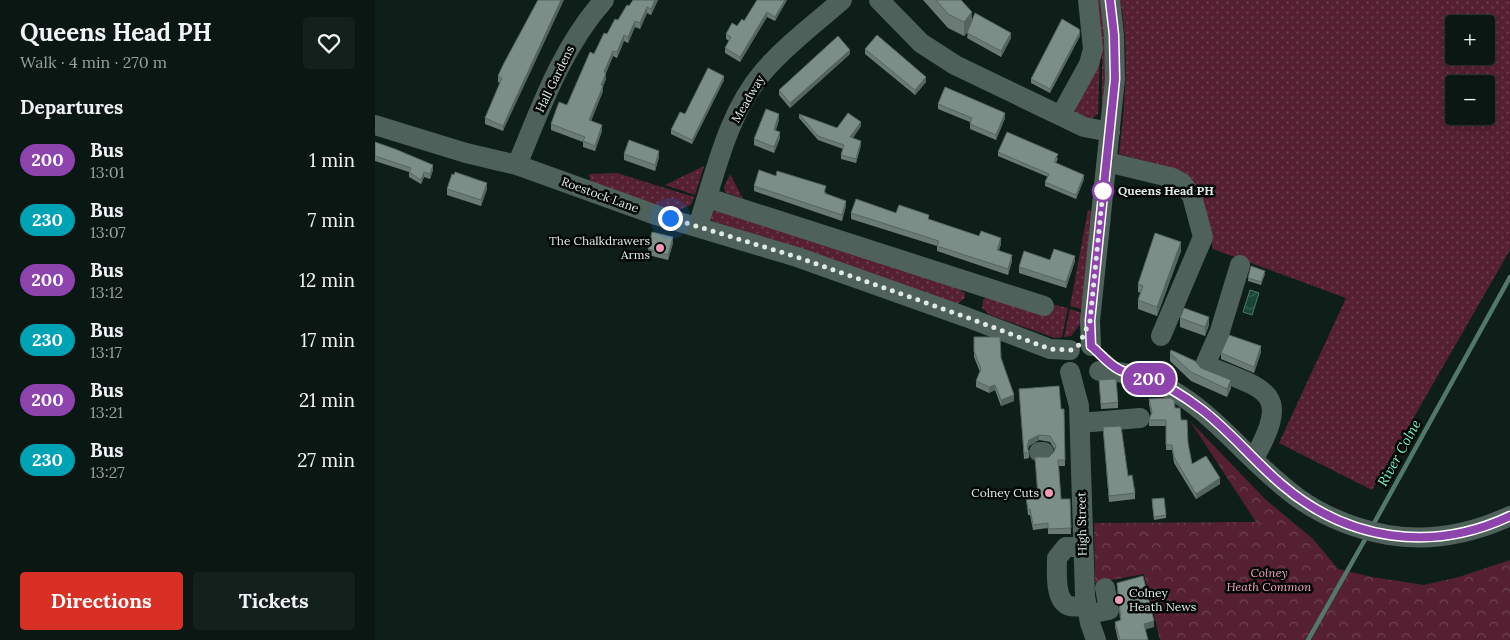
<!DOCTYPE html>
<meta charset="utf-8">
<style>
body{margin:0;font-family:Lora,serif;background:#13201c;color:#f1f3f6;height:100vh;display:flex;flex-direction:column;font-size:19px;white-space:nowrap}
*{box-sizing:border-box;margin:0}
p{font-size:16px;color:#999fa0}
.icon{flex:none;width:28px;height:28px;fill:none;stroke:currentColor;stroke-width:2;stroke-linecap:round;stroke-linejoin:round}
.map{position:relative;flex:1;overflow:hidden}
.drawer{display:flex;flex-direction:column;background:#0a1713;width:375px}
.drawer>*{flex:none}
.badge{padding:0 10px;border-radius:16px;font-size:18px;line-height:32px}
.fabs{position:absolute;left:1070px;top:15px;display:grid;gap:10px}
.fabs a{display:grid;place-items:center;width:50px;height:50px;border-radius:5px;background:#0a1713;box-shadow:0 2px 8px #0003,0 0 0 1px #2a3633;font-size:25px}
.you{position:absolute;width:25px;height:25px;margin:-12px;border:4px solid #fff;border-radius:50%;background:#1a73e8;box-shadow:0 0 0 8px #1a73e833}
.map>.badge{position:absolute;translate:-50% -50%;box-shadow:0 0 0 2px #fff}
h2{padding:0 20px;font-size:19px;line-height:45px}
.round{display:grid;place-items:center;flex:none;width:52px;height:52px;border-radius:5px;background:#13201c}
.overview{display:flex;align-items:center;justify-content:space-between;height:85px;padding:0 20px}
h1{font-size:24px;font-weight:700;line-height:38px}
.primary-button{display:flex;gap:10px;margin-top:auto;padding:10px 20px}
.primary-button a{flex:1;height:58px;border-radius:5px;background:#d93025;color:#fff;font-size:20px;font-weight:700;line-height:58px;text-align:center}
.primary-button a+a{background:#13201c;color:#f1f3f6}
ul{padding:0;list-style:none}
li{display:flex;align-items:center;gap:15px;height:60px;padding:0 20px}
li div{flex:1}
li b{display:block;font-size:19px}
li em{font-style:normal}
li .badge{min-width:55px;font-weight:700;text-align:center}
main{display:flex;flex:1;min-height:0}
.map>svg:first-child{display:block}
.grass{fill:url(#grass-dots);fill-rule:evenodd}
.forest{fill:url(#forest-crowns)}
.water{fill:url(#water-waves);stroke:#52776c}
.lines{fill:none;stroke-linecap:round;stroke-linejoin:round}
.stream{stroke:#52776c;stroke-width:4.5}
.minor{stroke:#4e615a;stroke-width:20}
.wall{fill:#6a7b75}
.shaded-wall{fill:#56645f}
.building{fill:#7b8f88;stroke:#56645f}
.line-casing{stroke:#fff;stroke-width:11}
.line{stroke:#8e44ad;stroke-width:8}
.walk{stroke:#dfeae5;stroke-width:5;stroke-dasharray:0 9}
.stop-dot{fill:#fff;stroke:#8e44ad;stroke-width:2.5}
.poi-dot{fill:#f19ab4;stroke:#030705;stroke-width:2}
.labels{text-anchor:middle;stroke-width:5;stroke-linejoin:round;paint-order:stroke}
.street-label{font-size:12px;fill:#dfeae5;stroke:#030705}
.stop-label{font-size:12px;font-weight:bold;fill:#dfeae5;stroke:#030705;text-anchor:start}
.poi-label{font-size:12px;fill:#dfeae5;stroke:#030705;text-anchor:end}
.park-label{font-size:12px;font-style:italic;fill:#f5a3bb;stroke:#030705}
.water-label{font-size:14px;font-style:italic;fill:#78f4ce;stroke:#030705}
</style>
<main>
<section class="drawer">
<div class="overview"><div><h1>Queens Head PH</h1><p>Walk · 4 min · 270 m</p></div><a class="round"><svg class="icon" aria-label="heart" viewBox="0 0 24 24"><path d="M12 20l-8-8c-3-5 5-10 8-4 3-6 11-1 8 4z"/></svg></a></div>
<h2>Departures</h2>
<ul>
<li><span class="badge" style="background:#8e44ad;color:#fff">200</span><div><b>Bus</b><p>13:01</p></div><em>1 min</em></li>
<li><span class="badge" style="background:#00a3b4;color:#fff">230</span><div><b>Bus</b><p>13:07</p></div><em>7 min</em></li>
<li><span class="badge" style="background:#8e44ad;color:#fff">200</span><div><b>Bus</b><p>13:12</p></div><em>12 min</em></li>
<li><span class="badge" style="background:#00a3b4;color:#fff">230</span><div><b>Bus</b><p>13:17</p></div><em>17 min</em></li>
<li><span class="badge" style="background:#8e44ad;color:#fff">200</span><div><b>Bus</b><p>13:21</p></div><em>21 min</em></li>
<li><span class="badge" style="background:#00a3b4;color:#fff">230</span><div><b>Bus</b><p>13:27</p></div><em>27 min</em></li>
</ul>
<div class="primary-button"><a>Directions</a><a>Tickets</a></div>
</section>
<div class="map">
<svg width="1135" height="640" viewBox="0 0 1135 640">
<defs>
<pattern id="grass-dots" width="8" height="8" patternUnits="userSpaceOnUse" patternTransform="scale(1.25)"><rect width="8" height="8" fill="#562033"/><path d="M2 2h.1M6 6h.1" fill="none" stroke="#6e4150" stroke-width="1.8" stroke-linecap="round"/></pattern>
<pattern id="forest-crowns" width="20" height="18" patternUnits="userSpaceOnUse" patternTransform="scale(1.25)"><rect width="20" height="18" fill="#562033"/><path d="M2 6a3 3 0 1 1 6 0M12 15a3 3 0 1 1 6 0" fill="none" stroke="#6e4150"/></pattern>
<pattern id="water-waves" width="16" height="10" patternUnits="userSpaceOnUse" patternTransform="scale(1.25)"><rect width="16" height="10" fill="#164638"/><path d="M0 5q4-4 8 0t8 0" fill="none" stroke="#376155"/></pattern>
</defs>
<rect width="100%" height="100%" fill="#0e1f19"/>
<path class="grass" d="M722 0H728L730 15 731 105 727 111V44Z
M745 0H1135V250L997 490 904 443 971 298 838 249 826 197 806 171 744 154C750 102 755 52 745 0ZM1079 24H1111V56H1079ZM1079 84H1111V116H1079Z
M725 53 723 114 713 121 701 113 700 107Z
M329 166 320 195 290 185Z
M242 173 319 197 316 205 296 213 216 185 214 174Z
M355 174 368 199 350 192 349 187Z
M338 210 586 286V291L590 293V298L581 305 337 221 335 218Z
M713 210 719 212 709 310 695 306Z
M612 297 672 303 693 308 687 337 680 338 615 315 607 308 608 300Z
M695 309 707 313 705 324 696 336 689 337Z"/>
<path class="forest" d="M815 421 890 499 938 539 963 569 997 577 1049 585 1084 577 1135 560V640H785L769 574 720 583 719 523 881 522Z"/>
<path class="water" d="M875 290 884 293 877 315 868 312Z"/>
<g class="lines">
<path class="stream" d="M998 525 1135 277
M933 640 992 536"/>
<path class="minor" d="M504 0 546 43 580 65 709 127 735 132
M686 115 714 64 718 49 713 0
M0 125 91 153 142 165 281 215 422 257 591 317 675 349 695 350
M732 162 798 178 807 183 817 196 828 237 786 336
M142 165C166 107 187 47 229 0
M333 198 669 306
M323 226C340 175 352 114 388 72 411 45 441 23 467 0
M865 265 845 331 830 365C890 390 918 390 879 458
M716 346 715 321 740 79 739 35 735 0
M724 371C817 371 855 449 923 498 950 517 980 529 1013 535 1056 542 1096 534 1135 516
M695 372 704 406 710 596 715 623 721 640
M705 423 765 418
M664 452H669
M707 547H691L682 558C682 571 679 602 695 606 699 607 706 606 711 606
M713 614 734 610 730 588"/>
</g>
<path class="wall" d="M163 0 128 131 110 124V118L125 83 123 82V76Z
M283 0 276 15 272 13 265 29 260 27 253 43 249 41 242 58 238 56 231 73V79L228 86V91L216 121 227 131 220 151 208 147V142L176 130V124L192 105 219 54 232 34 254 6Z
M412 0 400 21 392 17 365 62 350 53V48L354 41 351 39V34L369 21Z
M548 0H586L597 21 636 38 626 57 592 38 593 32 589 36 573 28Z
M705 36 675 93 656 83V79Z
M490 49 551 82 540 95 490 54Z
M475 54 415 108 404 95V90Z
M349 80 317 144 296 134V130L310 114Z
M563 104 630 118 621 140 595 129V122L563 109Z
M424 114 462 128 486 126 478 138 486 145 481 163 466 159V155L468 149 443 140 424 118Z
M404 120 401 130 405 138 399 153 379 145V139Z
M0 142 58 170 55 179 49 177 46 184 34 177V172L0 161Z
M623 152 683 158 681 163 709 179 701 199 670 186V182L673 177 623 156Z
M249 154 284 157 280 171 249 160Z
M79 175 112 189 106 206 72 195V189Z
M401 176 451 192V194L471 206 467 221 379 191V186Z
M476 213H521L554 219 626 244 624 250 637 261 633 275 562 251V246L476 219Z
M298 243 293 260 273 255V249Z
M806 251 782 316 763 309V300L766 293 763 292V284Z
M675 260 700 261 691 288 644 273V267Z
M890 274 886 285 873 281V278Z
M805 318 834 325 830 336 805 327Z
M599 337 626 358 639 401 626 406 620 390 614 393 601 387V381L605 372 599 357Z
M886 352 879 373 846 359V353Z
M795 353 826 368 856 388 852 397 816 381 795 361Z
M724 380 743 402V408L726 409Z
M684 386 690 460V466H684L686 499H695L696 534H673V528L658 530 655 515H653L651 497 663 496 660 457H674L679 452 680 450 675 442 664 440 654 446 653 449 654 453V458L649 459 644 389Z
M774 399 800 408 806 420 813 443 817 464 845 484 821 499 799 463 797 450H791V426H774V420L776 414 774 404Z
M728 427 753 476 760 493V499L734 502Z
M777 502 791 515V518L779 520Z
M742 583 779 627 770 629 773 640H743L740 627V622L745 620Z"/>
<path class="shaded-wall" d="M186 0H189L128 131V126Z
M280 0H283L276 15V9Z
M410 0H412L400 21V17Z
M272 7V13L265 29V23Z
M392 12V17L365 62V57Z
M597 12V26L589 36V22Z
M260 21V27L253 43V37Z
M705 32V36L675 93V89Z
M636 33V38L626 57V51Z
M249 35V41L242 58V52Z
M475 50V54L415 108V103Z
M238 51V56L229 78V72Z
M231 73V79L228 86V91L214 126V120L226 85Z
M349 76V80L317 144V140Z
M551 77V82L540 95V90Z
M630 113V118L621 140V135Z
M404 114V120L399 135V130Z
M486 122V126L475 141V137Z
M227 125V131L220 151V146Z
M405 132V138L399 153V147Z
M486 141V145L481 163V159Z
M284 151V157L280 171V165Z
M58 165V170L55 179V174Z
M49 172V177L46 184V180Z
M709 175V179L701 199V195Z
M112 183V189L106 206V200Z
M471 201V206L467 221V215Z
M298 237V243L293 260V255Z
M626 238V244L622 255V250Z
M806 242V251L782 316V307Z
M637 255V261L633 275V269Z
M700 256V261L691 288V282Z
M834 317V325L830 336V327Z
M886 346V352L879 373V367Z
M856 380V388L852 397V389Z
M620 385V390L614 393V387Z
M639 395V401L626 406V400Z
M664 435V440L654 446 652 452V447L654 440Z
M845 478V484L821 499V494Z
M779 621V627L769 630V624Z"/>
<path class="building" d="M163 0H186L128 126 110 118 127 78 123 76 128 65Z
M258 0H280L276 9 272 7 265 23 260 21 253 37 249 35 242 52 238 51 229 72 231 73 226 85 228 86 214 120 227 125 220 146 208 141 210 137 176 124 184 102 192 105 215 52 219 54 229 33 232 34 240 19 243 20 252 5 254 6Z
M382 0H410L400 17 392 12 365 57 350 48 356 37 351 34 357 23 362 26 367 19 369 21Z
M561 0H586L597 12 589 22 573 14Z
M600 13 636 33 626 51 592 33Z
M687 19 704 29 705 32 675 89 656 79Z
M502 35 551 77 540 90 490 49Z
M463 36 475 50 415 103 404 90Z
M333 68 349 76 317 140 296 130 305 112 310 114Z
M570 87 630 113 621 135 595 124 597 118 563 104Z
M391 109 404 114 399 130 405 132 399 147 379 139Z
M473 113 486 122 475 137 486 141 481 159 466 155 469 145 443 136 424 114 462 128Z
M632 132 683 154 679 162 709 175 701 195 670 182 674 174 623 152Z
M254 140 284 151 280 165 249 154Z
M0 142 20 149 58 165 55 174 49 172 46 180 34 172 36 168 0 156Z
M384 170 401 176 402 171 451 186 449 193 471 201 467 215 379 186Z
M80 172 112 183 106 200 72 189 77 174 79 175Z
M481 199 521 213 524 205 554 215 553 219 604 236 606 231 626 238 622 250 637 255 633 269 562 246 564 241 476 213Z
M277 232 298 237 293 255 273 249Z
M780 233 806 242 782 307 763 300 768 286 763 284Z
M679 249 700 256 691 282 644 267 649 251 675 260Z
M876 266 890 271 886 282 873 278Z
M809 308 834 317 830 327 805 318Z
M854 335 886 346 879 367 846 353Z
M599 337H625L626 358 639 395 626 400 620 385 614 387 601 381 606 369 599 351Z
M796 350 820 361 826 368 856 380 852 389 816 372 795 353Z
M741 379 743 402 726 404 724 380Z
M684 386 686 409H689L690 460H683L686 499H695L696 528 673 529V523L658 525 655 509 653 510 651 497 663 496 660 457H674L679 452 681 446 675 436 664 435 654 440 652 447 654 453H649L644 389Z
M795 398 799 400 800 408H805L806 420H812L813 443 817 464 831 456 845 478 821 494 799 457 797 445H791V420H774L777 412 774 399Z
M746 426 753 476 757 475 760 493 734 496 728 427Z
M789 498 791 515 779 517 777 499Z
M768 576 779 621 769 624 773 640H745L740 622 746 620 742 583Z"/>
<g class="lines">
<g class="line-casing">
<path id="line" d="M735 0 739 35 740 79 715 321 716 346C726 354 734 365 745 370 753 374 763 374 771 377 791 385 809 396 826 409 855 431 878 460 906 484 972 541 1057 553 1135 516"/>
</g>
<use href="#line" class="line"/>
<path class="walk" d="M295 218 422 257 591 317 675 349 696 350 704 345 715 321 728 191"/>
</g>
<circle class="stop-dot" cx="728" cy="191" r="10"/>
<g class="poi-dot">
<circle cx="285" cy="248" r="5"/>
<circle cx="674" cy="493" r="5"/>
<circle cx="744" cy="600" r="5"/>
</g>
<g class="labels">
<g class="street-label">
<text transform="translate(180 79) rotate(-64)" y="4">Hall Gardens</text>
<text transform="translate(373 99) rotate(-60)" y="4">Meadway</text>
<text transform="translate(225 195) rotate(20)" y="4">Roestock Lane</text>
<text transform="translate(707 524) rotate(-91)" y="4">High Street</text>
</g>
<g class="stop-label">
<text x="743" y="195">Queens Head PH</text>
</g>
<g class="poi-label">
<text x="275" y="245">The Chalkdrawers<tspan x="275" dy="14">Arms</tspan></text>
<text x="664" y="497">Colney Cuts</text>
<text x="754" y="597" text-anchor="start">Colney<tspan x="754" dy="14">Heath News</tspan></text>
</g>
<g class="park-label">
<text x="894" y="577">Colney<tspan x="894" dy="14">Heath Common</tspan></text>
</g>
<g class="water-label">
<text transform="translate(1024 453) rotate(-61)" y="5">River Colne</text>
</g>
</g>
</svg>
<div class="fabs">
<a>+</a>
<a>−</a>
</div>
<div class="you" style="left:295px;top:218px"></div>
<b class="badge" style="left:774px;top:379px;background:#8e44ad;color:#fff">200</b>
</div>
</main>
